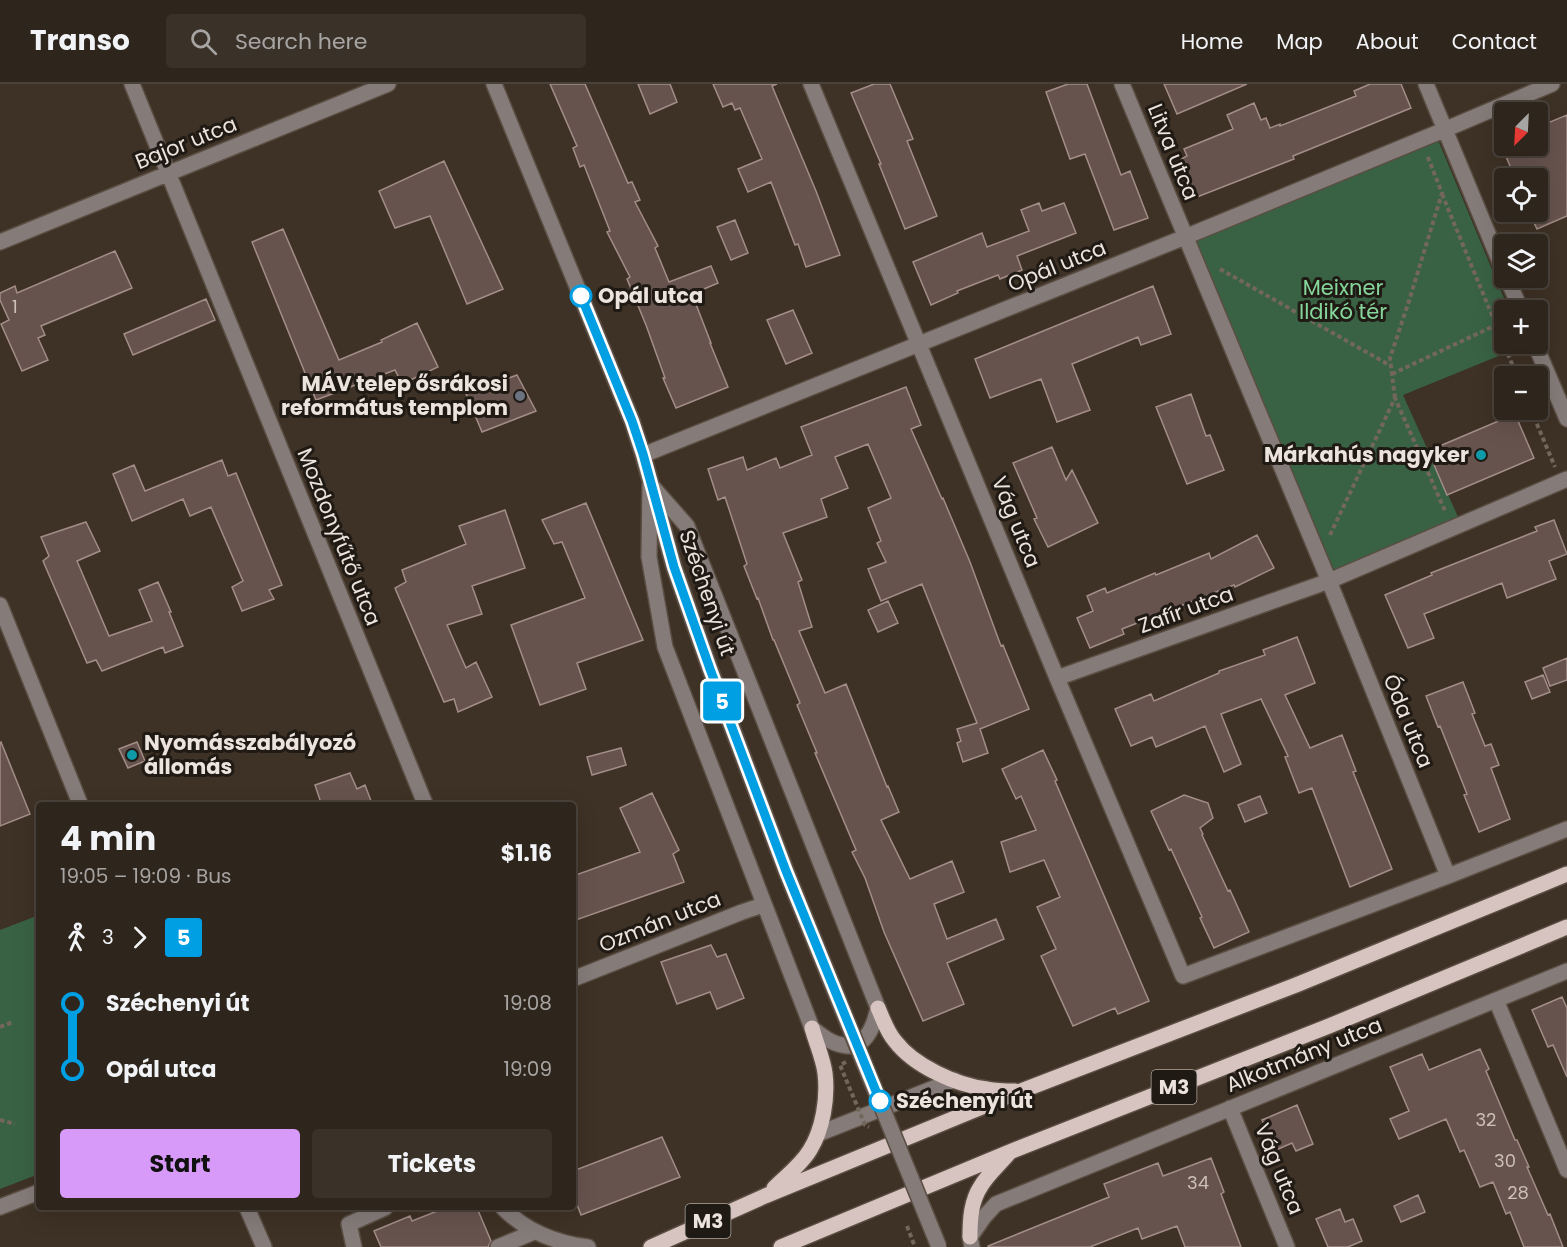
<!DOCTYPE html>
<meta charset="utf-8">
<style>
body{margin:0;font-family:Poppins,sans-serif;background:#3a3129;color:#f1f3f6;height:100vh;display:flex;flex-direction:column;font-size:22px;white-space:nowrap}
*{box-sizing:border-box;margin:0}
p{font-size:20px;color:#a7a5a3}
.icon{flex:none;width:33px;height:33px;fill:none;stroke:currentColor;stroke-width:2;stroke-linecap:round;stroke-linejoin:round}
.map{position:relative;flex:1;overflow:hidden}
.panel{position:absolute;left:36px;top:718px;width:540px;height:408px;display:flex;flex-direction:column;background:#2e251c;border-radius:6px;box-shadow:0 6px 24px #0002,0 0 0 2px #49423b}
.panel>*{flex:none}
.badge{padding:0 12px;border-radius:4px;font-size:21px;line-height:39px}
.needle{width:39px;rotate:204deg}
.buttons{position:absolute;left:1494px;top:18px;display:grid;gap:12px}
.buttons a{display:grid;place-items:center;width:54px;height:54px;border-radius:6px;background:#2e251c;box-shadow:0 6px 24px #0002,0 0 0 2px #49423b;font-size:30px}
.map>.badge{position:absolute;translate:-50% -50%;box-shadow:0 0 0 3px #fff}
.legs{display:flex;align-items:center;gap:9px;height:66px;padding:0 24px;font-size:20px}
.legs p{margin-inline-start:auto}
.headline{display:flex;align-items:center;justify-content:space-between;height:102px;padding:0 24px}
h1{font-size:33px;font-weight:700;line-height:45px}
.button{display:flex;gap:12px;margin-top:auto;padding:12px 24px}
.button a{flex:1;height:69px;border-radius:6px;background:#d89af8;color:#111;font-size:24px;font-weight:700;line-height:69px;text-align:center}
.button a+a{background:#3a3129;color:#f1f3f6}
ul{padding:0 24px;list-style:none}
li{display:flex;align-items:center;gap:21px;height:66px;font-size:22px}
li i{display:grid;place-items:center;width:9px;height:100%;margin:0 8px;background:currentColor}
li i::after{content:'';width:15px;height:15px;margin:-8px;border:4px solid;border-radius:50%;background:#2e251c}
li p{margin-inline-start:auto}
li:first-child i{background:linear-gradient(#0000 50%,currentColor 0)}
li:last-child i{background:linear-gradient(currentColor 50%,#0000 0)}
header{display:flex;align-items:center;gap:36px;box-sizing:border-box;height:84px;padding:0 30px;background:#2e251c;border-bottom:2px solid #49423b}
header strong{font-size:28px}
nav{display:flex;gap:33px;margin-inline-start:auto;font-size:21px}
.search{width:420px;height:54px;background:#3a3129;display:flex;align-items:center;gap:15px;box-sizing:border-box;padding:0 21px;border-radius:6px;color:#a7a5a3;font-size:22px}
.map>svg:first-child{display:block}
.green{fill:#396244}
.building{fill:#67534e;stroke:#a38d88;stroke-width:1.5}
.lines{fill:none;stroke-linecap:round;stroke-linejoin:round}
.minor-casing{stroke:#5a4d42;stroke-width:18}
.major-casing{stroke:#5a4d42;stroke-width:18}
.path{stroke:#73675d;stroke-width:4;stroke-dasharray:4.5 3;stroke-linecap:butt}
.minor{stroke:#857c7a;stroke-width:15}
.major{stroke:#d7c3bf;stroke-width:15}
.minor-bridge-casing{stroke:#5a4d42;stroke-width:18;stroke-linecap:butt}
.path-bridge{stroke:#73675d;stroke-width:4;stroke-dasharray:4.5 3;stroke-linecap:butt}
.minor-bridge{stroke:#857c7a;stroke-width:15}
.line-1-casing{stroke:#fff;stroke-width:14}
.line-1{stroke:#009ee3;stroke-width:9}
.stop-1-dot{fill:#fff;stroke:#009ee3;stroke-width:3}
.worship-dot{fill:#6b7280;stroke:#201a15;stroke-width:2}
.culture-dot{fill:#0f9aa8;stroke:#201a15;stroke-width:2}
.labels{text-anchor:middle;stroke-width:6;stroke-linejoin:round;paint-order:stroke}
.number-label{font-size:18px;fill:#cbbfb8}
.shield{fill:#201a15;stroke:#afa7a0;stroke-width:1.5}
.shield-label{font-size:20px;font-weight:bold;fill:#ece3dc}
.street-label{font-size:21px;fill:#ece3dc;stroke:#201a15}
.park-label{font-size:21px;fill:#85d69a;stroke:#201a15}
.stop-label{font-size:21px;font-weight:bold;fill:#ece3dc;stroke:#201a15;text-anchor:start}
.poi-label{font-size:21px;font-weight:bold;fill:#ece3dc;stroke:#201a15;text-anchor:end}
</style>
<header>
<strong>Transo</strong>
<div class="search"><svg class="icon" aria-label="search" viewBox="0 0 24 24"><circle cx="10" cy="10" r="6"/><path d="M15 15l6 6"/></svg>Search here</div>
<nav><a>Home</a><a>Map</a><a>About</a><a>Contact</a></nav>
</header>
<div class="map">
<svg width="1567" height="1163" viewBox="0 0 1567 1163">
<rect width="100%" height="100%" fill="#3e3125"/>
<path class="green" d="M1438 56 1509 226H1504V260H1522L1523 262 1403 311 1459 435 1334 486 1194 157Z
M39 831V1090L0 1105V846Z"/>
<path class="building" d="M550 0H585L628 99 632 98 640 116 635 118 658 162 655 164 669 198 711 182 718 199 692 210 711 259H710L728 303 676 324 663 294H665L646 241 627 195 630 193 607 148 610 147 584 81 580 83 573 64 577 62Z
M638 0H670L677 18 650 30Z
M713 0H777L772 2 816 107 840 171 806 183 798 160 795 161 771 98 748 108 738 85 762 75 740 24 735 26 732 19 723 23Z
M874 0H890L913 55 907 57 937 132 905 145 879 80H881L851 9Z
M1068 0H1087L1121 91 1130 87 1148 134 1114 146 1085 70 1070 75 1046 8Z
M1164 0H1247L1177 30Z
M1370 0H1401L1411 24 1293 72 1294 75 1197 113 1181 75 1187 72 1184 65 1233 45 1227 31 1254 19 1261 36 1266 34 1270 44 1280 40V42L1356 12 1354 7Z
M1567 31V132L1537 145 1529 128H1538V94H1515L1500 58 1504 57V62H1538V43Z
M444 77 503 205 467 220 430 132 395 144 379 107Z
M1039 119 1042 127 1064 119 1076 149 1017 172 1022 186 1000 195 998 191 957 207 958 209 931 221 913 178 982 149 987 163 1029 147 1021 126Z
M735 136 748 169 731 176 717 143Z
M283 145 339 276 382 258 381 256 417 239 438 283 402 300 395 286 316 316 252 158Z
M115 167 132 204 41 242 45 251 38 254 48 276 22 287 1 240 9 236 0 216V209L15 202 17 209Z
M1153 202 1171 250 1141 261 1138 253 1072 280 1090 326 1057 338 1041 295 990 314 975 275Z
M206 215 215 236 133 271 124 250Z
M793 226 812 269 786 280 767 236Z
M517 291 536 327 482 348 466 310Z
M906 303 921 341 911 345 942 415 943 414 970 478 1001 562 1003 561 1029 625 980 645 988 669 963 678 957 659 961 657 957 645 977 639 922 500 881 517 868 485 886 478 877 459 881 457 868 424 891 414 868 360 835 373 848 404 821 415 827 433 783 449 802 496 798 498 812 543 799 547 825 609 846 600 887 703 888 702 899 728 881 736 910 795 952 777 964 808 934 820 947 855 996 835 1004 855 947 879 964 920 923 937 884 848 865 794 852 768 856 766 815 669H817L797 621 800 619 774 556H773L758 514 757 515 744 482 747 480 725 413 718 416 708 385 743 373 747 386 776 374 780 384 812 371 801 343Z
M1191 310 1206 352 1210 351 1224 386 1187 400 1156 323Z
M1515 330 1534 374 1447 411 1428 367Z
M1052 363 1066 396 1072 386 1098 439 1048 463 1034 435 1037 434 1013 379Z
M222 376 228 392 236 389 282 501 269 506 274 515 242 527 232 503 243 497 211 423 190 432 183 415 132 437 113 390 134 381 145 407Z
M586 419 643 556 577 579 586 605 540 621 511 541 585 514 562 458 554 460 542 436Z
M505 426 525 484 472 502 482 530 447 541 466 584 476 578 492 613 458 628 454 615 444 618 395 504 406 498 402 486 466 460 459 442Z
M1554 436 1567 470 1549 477 1556 495 1507 514 1502 499 1424 530 1434 554 1408 564 1385 511 1432 491 1431 489 1537 447 1535 443Z
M86 438 100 467 77 477 109 552 152 537 139 506 158 498 171 528H169L183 562 165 569 163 563 102 587 96 576 87 579 43 477 49 472 41 453Z
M1257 451 1274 484 1235 503 1234 501 1122 545 1124 550 1090 564 1077 534 1093 527 1087 512 1105 504 1107 509 1155 489 1156 491 1207 470 1209 469 1211 475Z
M888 517 898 539 878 548 868 526Z
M1297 553 1315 599 1285 611 1310 664 1342 651 1356 687 1353 688 1392 785 1350 803 1312 704 1299 709 1285 673 1288 672 1261 615 1221 630 1241 680 1224 688 1205 642 1156 663 1152 653 1131 662 1115 625 1151 610 1154 617 1219 589V587L1265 571 1263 566Z
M1567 574V596L1550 602 1543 584Z
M1543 591 1550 608 1532 615 1525 598Z
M1463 598 1475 629 1472 630 1485 662 1491 660 1499 681 1491 684 1510 735 1479 748 1464 711 1467 710 1440 642 1438 643 1426 612Z
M1 658 30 730 0 742V659Z
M137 658 145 677 128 684 119 665Z
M621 664 626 681 592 691 587 673Z
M1043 666 1057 696 1055 697 1149 917 1118 930 1115 924 1073 942 1041 872 1056 865 1037 823 1060 813 1044 776 1010 788 1001 758 1036 746 1021 712 1016 715 1002 685Z
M350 689 357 705 365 701 373 722H322L315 701Z
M652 709 679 766 673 770 684 798 573 837V792L640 768 620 724Z
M1184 711 1208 719 1213 734 1200 744 1203 750 1202 751 1228 807 1230 806 1249 848 1214 864 1200 834 1202 833 1171 765 1169 766 1151 727Z
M1260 712 1267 729 1245 738 1238 721Z
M711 861 717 873 726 870 744 914 717 925 710 908 677 920 661 878Z
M1562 913 1567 924V993L1553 961 1548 963 1532 926Z
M1480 965 1489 985 1486 987 1515 1056H1517L1529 1083H1527L1548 1131 1550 1130 1563 1163H1524L1510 1128 1506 1130 1493 1098 1480 1103 1464 1066 1460 1068 1446 1035 1399 1055 1390 1035 1409 1027 1390 983 1422 970 1429 986Z
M1297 1021 1313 1060 1296 1067 1292 1059 1276 1066 1262 1036Z
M662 1053 680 1093 581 1131 573 1110V1087Z
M1211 1074 1224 1108 1221 1110 1241 1163H1185L1177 1142 1142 1155 1138 1144 1090 1163H988V1162L1109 1113 1104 1100 1158 1079 1163 1092Z
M1418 1111 1425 1128 1401 1138 1394 1122Z
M445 1124H477L491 1157 488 1163H381L374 1147 410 1132 412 1137Z
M1340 1125 1345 1138 1353 1135 1362 1157 1348 1163H1328L1316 1135Z"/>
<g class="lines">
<g class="minor-casing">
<path id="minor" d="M132 0 426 722
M494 0 632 337 643 371 674 483 710 585
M811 0 1057 594 1183 892 1448 792 1567 745
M1122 0 1329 497 1448 792
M1426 0 1504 188
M0 158 388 0
M1507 194 1521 226
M1535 260 1567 335
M643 371 1185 153 1444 46 1552 0
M650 400 687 442 878 924C874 942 865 967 842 961 830 959 821 951 812 944L665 563 649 473Z
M0 521 81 722
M1057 594 1329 497 1567 395
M573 895 742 828 763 821
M1496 916 1567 1086
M1230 1024 1287 1163
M818 1050 954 996
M0 1123 39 1108
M247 1124 264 1163
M503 1124C526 1147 556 1159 588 1163
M354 1163 349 1140 385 1124
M498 1163 534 1148
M972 1163 970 1153 984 1133 996 1120 1567 887"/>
</g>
<g class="major-casing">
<path id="major" d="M878 924C883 935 887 948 895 957 914 982 956 1001 987 1005 996 1007 1006 1007 1015 1007
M774 1104C786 1092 801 1081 810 1066 823 1045 828 1014 825 989 823 974 816 959 812 944
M970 1153C970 1135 971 1117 981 1102 988 1090 1000 1080 1009 1069
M651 1163 765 1112 1021 1007 1296 901 1567 790
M781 1163 1012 1067 1329 942 1567 843"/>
</g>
<path class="path" d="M1442 110 1517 292
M1220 185 1391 282
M1392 290 1496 241
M1395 314 1390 274 1409 217 1442 109 1427 71
M1531 326 1555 383
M1330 451 1395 314 1446 429
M0 943 13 938
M0 1036 15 1040
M907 1142 915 1163"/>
<use href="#minor" class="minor"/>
<use href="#major" class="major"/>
<g class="minor-bridge-casing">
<path id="minor-bridge" d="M710 585 786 787 939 1163"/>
</g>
<path class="path-bridge" d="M846 978 840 981 865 1041 869 1043"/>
<use href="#minor-bridge" class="minor-bridge"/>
</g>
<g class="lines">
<g class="line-1-casing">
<path id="line-1" d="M581 212 632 337 643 370 674 483 710 585 786 787 880 1017"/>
</g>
<use href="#line-1" class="line-1"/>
</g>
<g class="stop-1-dot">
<circle cx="581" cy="212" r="10"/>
<circle cx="880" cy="1017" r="10"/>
</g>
<circle class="worship-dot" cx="520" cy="312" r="6"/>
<g class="culture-dot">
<circle cx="1481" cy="371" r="6"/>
<circle cx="132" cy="671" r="6"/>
</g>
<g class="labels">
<g class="number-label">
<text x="15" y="229">1</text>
<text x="1486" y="1042">32</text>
<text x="1505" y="1083">30</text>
<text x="1198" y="1105">34</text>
<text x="1518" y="1115">28</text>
</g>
<g class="shield">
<rect x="1151.5" y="986" width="45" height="34" rx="4.5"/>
<rect x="685.5" y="1120" width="45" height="34" rx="4.5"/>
</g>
<g class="shield-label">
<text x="1174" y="1010">M3</text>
<text x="708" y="1144">M3</text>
</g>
<g class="street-label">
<text transform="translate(186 59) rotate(-22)" y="7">Bajor utca</text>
<text transform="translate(1173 68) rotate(68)" y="7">Litva utca</text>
<text transform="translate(1057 182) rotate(-22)" y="7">Opál utca</text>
<text transform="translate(1016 438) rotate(68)" y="7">Vág utca</text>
<text transform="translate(339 453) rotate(68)" y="7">Mozdonyfűtő utca</text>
<text transform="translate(707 509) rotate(71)" y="7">Széchenyi út</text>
<text transform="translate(1186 526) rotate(-20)" y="7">Zafír utca</text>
<text transform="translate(1408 637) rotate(68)" y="7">Óda utca</text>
<text transform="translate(660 838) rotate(-22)" y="7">Ozmán utca</text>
<text transform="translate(1304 971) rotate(-22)" y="7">Alkotmány utca</text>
<text transform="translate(1279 1085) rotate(68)" y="7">Vág utca</text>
</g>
<g class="park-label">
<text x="1343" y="211">Meixner<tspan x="1343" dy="24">Ildikó tér</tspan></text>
</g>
<g class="stop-label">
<text x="598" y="219">Opál utca</text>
<text x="896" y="1024">Széchenyi út</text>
</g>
<g class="poi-label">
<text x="508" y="307">MÁV telep ősrákosi<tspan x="508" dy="24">református templom</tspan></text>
<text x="1469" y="378">Márkahús nagyker</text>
<text x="144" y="666" text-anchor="start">Nyomásszabályozó<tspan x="144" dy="24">állomás</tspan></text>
</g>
</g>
</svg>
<div class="buttons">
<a><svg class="needle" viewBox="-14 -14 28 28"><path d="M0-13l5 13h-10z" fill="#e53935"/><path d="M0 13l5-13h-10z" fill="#a7a5a3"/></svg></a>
<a><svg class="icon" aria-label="locate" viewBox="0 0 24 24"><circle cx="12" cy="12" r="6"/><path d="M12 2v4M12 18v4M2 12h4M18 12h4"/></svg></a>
<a><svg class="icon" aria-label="layers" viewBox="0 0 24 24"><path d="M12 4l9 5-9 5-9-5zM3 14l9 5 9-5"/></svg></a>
<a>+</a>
<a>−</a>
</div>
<b class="badge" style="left:722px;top:617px;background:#009ee3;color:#fff">5</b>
<section class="panel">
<div class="headline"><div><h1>4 min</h1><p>19:05 – 19:09 · Bus</p></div><b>$1.16</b></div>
<div class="legs"><svg class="icon" aria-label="walk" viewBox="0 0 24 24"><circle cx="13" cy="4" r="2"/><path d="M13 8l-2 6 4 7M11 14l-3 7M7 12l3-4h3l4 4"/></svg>3<svg class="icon" aria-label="forward" viewBox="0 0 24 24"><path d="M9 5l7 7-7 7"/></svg><b class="badge" style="background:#009ee3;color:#fff">5</b></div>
<ul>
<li><i style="color:#009ee3"></i><b>Széchenyi út</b><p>19:08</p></li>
<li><i style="color:#009ee3"></i><b>Opál utca</b><p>19:09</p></li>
</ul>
<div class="button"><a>Start</a><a>Tickets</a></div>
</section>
</div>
